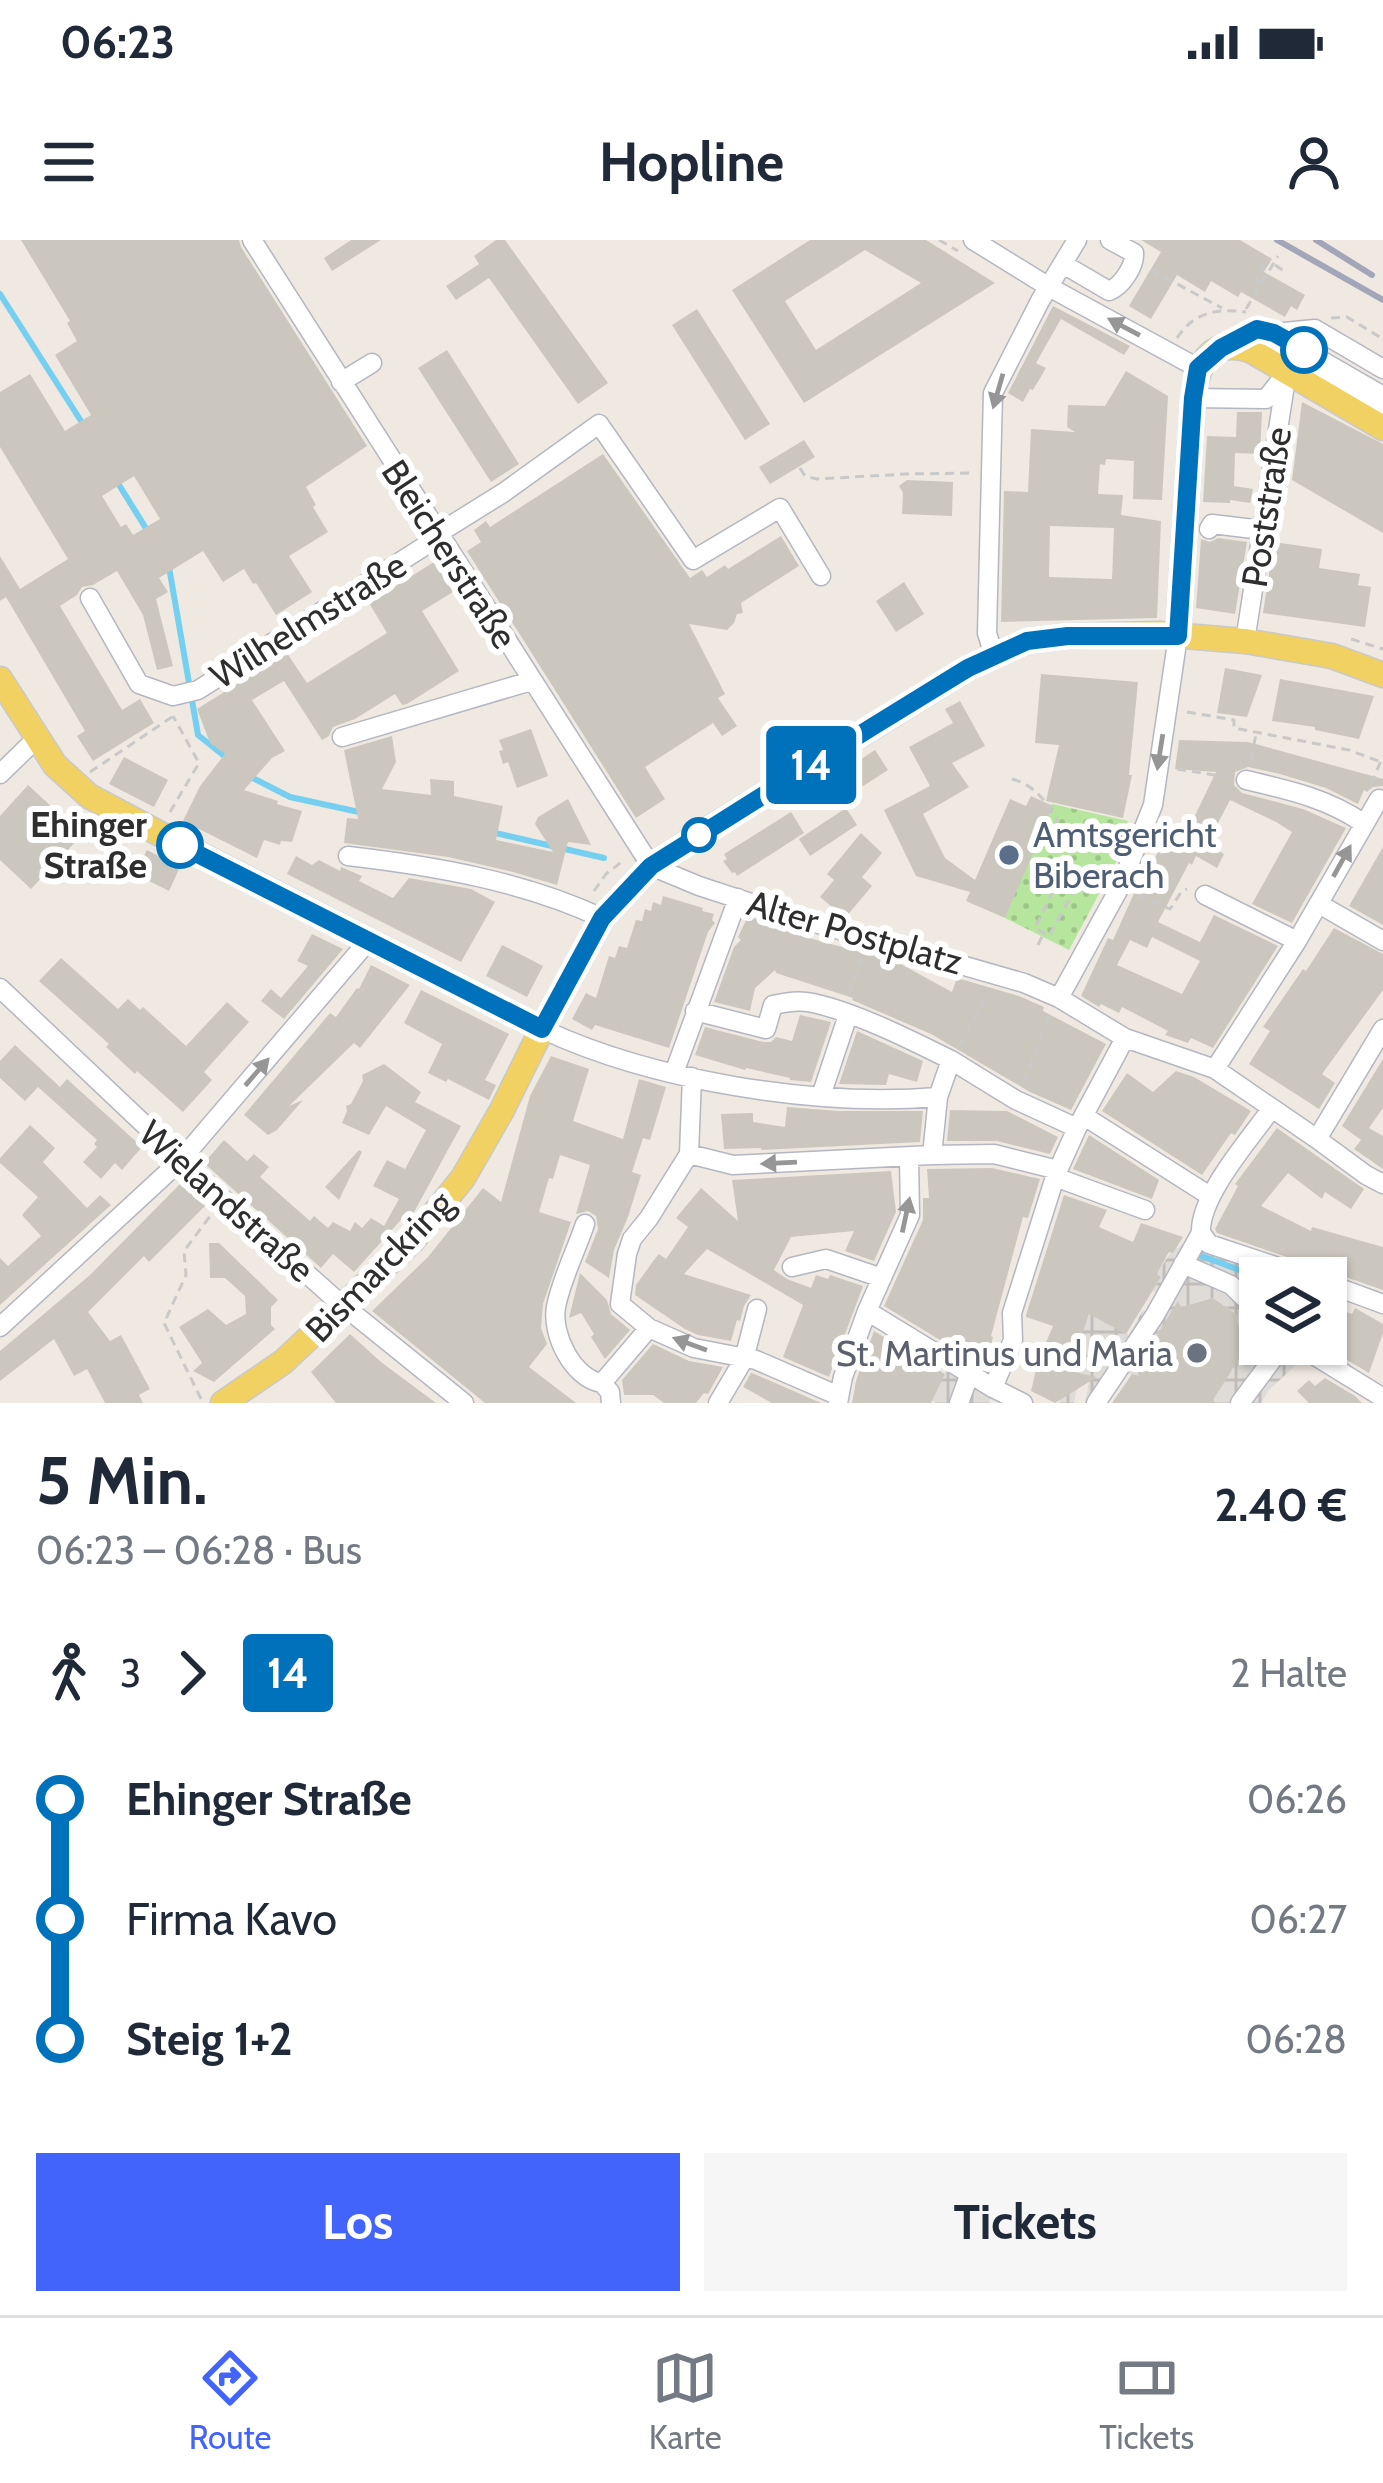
<!DOCTYPE html>
<html lang="de">
<meta charset="utf-8">
<style>
body{margin:0;font-family:Cabin,sans-serif;background:#f6f6f7;color:#1f2937;height:100vh;display:flex;flex-direction:column;font-size:45px;white-space:nowrap}
*{box-sizing:border-box;margin:0}
p{font-size:39px;color:#747a83}
.icon{flex:none;width:66px;height:66px;fill:none;stroke:currentColor;stroke-width:2;stroke-linecap:round;stroke-linejoin:round}
.map{position:relative;height:1163px;overflow:hidden}
.details{display:flex;flex-direction:column;background:#fff;flex:1}
.details>*{flex:none}
.badge{padding:0 24px;border-radius:9px;font-size:42px;line-height:78px}
.buttons{position:absolute;left:1239px;top:1017px;display:grid;gap:24px}
.buttons a{display:grid;place-items:center;width:108px;height:108px;border-radius:0px;background:#fff;box-shadow:0 3px 9px #0004;font-size:60px}
.map>.badge{position:absolute;translate:-50% -50%;box-shadow:0 0 0 6px #fff}
.legs{display:flex;align-items:center;gap:18px;height:132px;padding:0 36px;font-size:39px}
.legs p{margin-inline-start:auto}
.headline{display:flex;align-items:center;justify-content:space-between;height:204px;padding:0 36px}
h1{font-size:66px;font-weight:700;line-height:90px}
.cta{display:flex;gap:24px;margin-top:auto;padding:24px 36px}
.cta a{flex:1;height:138px;border-radius:0px;background:#4264fb;color:#fff;font-size:48px;font-weight:700;line-height:138px;text-align:center}
.cta a+a{background:#f6f6f7;color:#1f2937}
ul{padding:0 36px;list-style:none}
li{display:flex;align-items:center;gap:42px;height:120px;font-size:45px}
li i{display:grid;place-items:center;width:18px;height:100%;margin:0 15px;background:currentColor}
li i::after{content:'';width:30px;height:30px;margin:-15px;border:9px solid;border-radius:50%;background:#fff}
li p{margin-inline-start:auto}
li:first-child i{background:linear-gradient(#0000 50%,currentColor 0)}
li:last-child i{background:linear-gradient(currentColor 50%,#0000 0)}
.status{display:flex;justify-content:space-between;align-items:center;height:84px;padding:0 60px;background:#fff;direction:ltr}
.status svg{height:33px;fill:currentColor}
header{display:flex;justify-content:space-between;align-items:center;height:156px;padding:0 36px;background:#fff;font-size:54px;font-weight:700}
.dock{display:flex;justify-content:space-around;align-items:center;height:168px;border-top:3px solid #e0e1e3;background:#fff;font-size:33px;color:#747a83}
.dock a{display:grid;justify-items:center;gap:6px}
.dock .current{color:#4264fb}
.map>svg:first-child{display:block}
.park{fill:url(#park-dots)}
.plaza{fill:url(#plaza-grid)}
.lines{fill:none;stroke-linecap:round;stroke-linejoin:round}
.stream{stroke:#75cff0;stroke-width:6}
.building{fill:#cbc7bf;fill-rule:evenodd}
.minor-casing{stroke:#b4b7c1;stroke-width:21}
.major-casing{stroke:#c9c9c9;stroke-width:27}
.path{stroke:#c9c9c9;stroke-width:3;stroke-dasharray:9 6;stroke-linecap:butt}
.minor{stroke:#fff;stroke-width:18}
.major{stroke:#f2d163;stroke-width:24}
.rail{stroke:#a3a6b8;stroke-width:6}
.oneway{fill:#969696}
.line-1-casing{stroke:#fff;stroke-width:27}
.line-1{stroke:#0072bc;stroke-width:18}
.stop-1-dot{fill:#fff;stroke:#0072bc;stroke-width:6}
.service-dot{fill:#5c6f8a;stroke:#fff;stroke-width:4.5}
.worship-dot{fill:#6b7280;stroke:#fff;stroke-width:4.5}
.labels{text-anchor:middle;stroke-width:12;stroke-linejoin:round;paint-order:stroke}
.street-label{font-size:36px;fill:#2e2e2e;stroke:#fff}
.stop-label{font-size:36px;font-weight:bold;fill:#2e2e2e;stroke:#fff;text-anchor:end}
.service-label{font-size:36px;fill:#4e5e75;stroke:#fff;text-anchor:start}
.worship-label{font-size:36px;fill:#5b616d;stroke:#fff;text-anchor:end}
</style>
<div class="status"><b>06:23</b><svg viewBox="0 0 49 12"><path d="M0 12V9h3v3zM5 12V6h3v6zM10 12V3h3v9zM15 12V0h3v12zM26 1h20v11H26zM47 4h2v5h-2z"/></svg></div>
<header><svg class="icon" aria-label="menu" viewBox="0 0 24 24"><path d="M4 6h16M4 12h16M4 18h16"/></svg>Hopline<svg class="icon" aria-label="person" viewBox="0 0 24 24"><circle cx="12" cy="8" r="4"/><path d="M4 21q1-7 8-7t8 7"/></svg></header>
<div class="map">
<svg width="1383" height="1163" viewBox="0 0 1383 1163">
<defs>
<pattern id="park-dots" width="8" height="8" patternUnits="userSpaceOnUse" patternTransform="scale(3)"><rect width="8" height="8" fill="#b6e59e"/><path d="M2 2h.1M6 6h.1" fill="none" stroke="#9dc588" stroke-width="1.8" stroke-linecap="round"/></pattern>
<pattern id="plaza-grid" width="8" height="8" patternUnits="userSpaceOnUse" patternTransform="scale(3)"><rect width="8" height="8" fill="#dfdcd8"/><path d="M0 4h8M4 0v8" fill="none" stroke="#c0bdba"/></pattern>
</defs>
<rect width="100%" height="100%" fill="#efe9e1"/>
<path class="park" d="M1052 564 1128 581 1118 606 1123 609 1069 710 1005 678Z"/>
<path class="plaza" d="M1182 1004 1194 1006 1198 1010 1209 1009 1288 1038H1260V1104H1312L1309 1113 1269 1150 1261 1163H1211L1219 1151 1217 1144 1243 1107H1247L1243 1105 1236 1074 1213 1058 1181 1067 1179 1063 1167 1083 1165 1082 1161 1092 1159 1091 1154 1102H1151L1159 1108 1136 1140 1130 1134 1125 1133 1104 1163H1085L1090 1136 1080 1134 1074 1163H1059L1089 1073 1072 1042 1105 1082 1129 1095 1143 1070 1147 1071 1157 1053 1153 1051 1161 1037 1157 1034 1162 1026 1174 1007 1179 1008Z
M955 1112 988 1131 993 1148 989 1163H936L932 1160Z"/>
<g class="lines">
<path class="stream" d="M0 54 81 181
M116 240 147 290
M169 327 198 495 228 519
M247 535 290 557 359 572
M491 592 604 618
M1199 1015 1261 1038"/>
</g>
<path class="building" d="M21 0H239L241 7 367 206 306 247 316 265 313 267 328 292 289 316 312 352 276 375 256 343 253 344 244 329 223 342 203 311 159 338 168 352 156 359 173 426 157 430 143 375 117 331 93 345 82 347 77 355 60 366 122 470 140 459 154 483 93 521 77 496 85 491 6 357 0 361V316L20 349 68 319 0 207V152L30 134 65 191 91 175 55 115 77 101 67 83 70 81ZM134 236 160 279 133 295 126 284 121 287 102 256Z
M351 0H381L332 31 324 18Z
M496 0H505L608 143 578 164 489 38 456 60 446 46 479 24 474 16Z
M810 0H926L995 43 804 163 732 50ZM865 10 921 43 816 110 785 61Z
M1141 0H1240L1272 19 1264 32 1305 55 1297 70 1291 66 1285 77 1241 52 1238 57 1211 41 1205 52 1177 35 1151 79 1129 66 1161 12Z
M1053 66 1130 106 1124 115 1061 79 1036 123 1046 128 1033 150 1030 149 1023 162 1008 153Z
M697 69 770 184 745 200 672 85Z
M447 110 519 224 491 242 418 128Z
M1126 131 1168 156 1162 260 1133 259 1134 221 1106 219 1105 225 1100 224 1098 254 1123 255 1121 275 1161 281 1157 378 1001 382 1004 251 1028 252 1031 189 1075 192 1067 187 1068 165 1105 166ZM1050 286 1114 288 1112 339 1049 337Z
M1302 162 1383 204V293L1292 240Z
M1237 172H1262L1260 214 1235 213 1234 246 1253 249 1250 263 1230 260V263L1203 262 1207 196 1236 197Z
M804 200 815 217 770 244 759 227Z
M603 214 690 338 702 330 707 337 725 325 728 329 781 296 799 326 741 363 743 373 737 374 734 383 727 390 689 384 725 454 718 458 737 486 722 496 713 483 645 527 665 559 636 578 467 311 481 302 474 290 486 281 490 287Z
M907 240 953 242 952 276 902 274 903 253 899 246Z
M1218 298 1247 302 1235 374 1196 368 1201 299 1210 302Z
M1274 302 1322 309 1319 328 1360 334 1358 345 1371 347 1365 387 1263 373Z
M434 322 453 352 422 371 459 431 407 464 402 465 395 454 355 479 333 487 329 496 322 500 284 441 252 460 285 511 272 518 244 550 278 561 277 564 302 571 292 602 281 601 280 605 264 600 257 618 183 581 200 546 225 514 210 503 197 469 287 413 307 443 387 393 369 363Z
M904 342 924 374 896 392 876 361Z
M1225 428 1262 435 1247 477 1217 473Z
M1041 434 1138 442 1129 535H1132L1123 578 1046 561 1059 505 1035 503Z
M1280 439 1374 456 1359 499 1315 490V487L1272 481Z
M960 461 985 506 952 523 969 547 923 574 945 618 975 640 1010 559 1026 566 1031 556 1053 566 1005 678 966 661 970 652 916 636 884 570 930 546 909 507 953 483 945 469Z
M531 489 548 536 517 548 508 522 503 524 499 511 503 510 499 500Z
M392 496 396 522 382 549 431 555 430 539 454 541V556L503 566 496 600 553 612 535 584 538 577 568 559 591 605 568 602 557 645 513 632 448 617 344 603 347 578 358 579 344 510Z
M1179 500 1248 502 1383 539V546L1373 547 1367 552 1364 550 1358 564 1326 548 1280 534 1248 527 1235 532 1234 545 1242 553 1303 569 1346 588 1292 683 1252 664 1292 592 1276 582 1230 560 1207 604 1224 614 1217 628 1196 616 1192 625 1189 623 1158 682 1200 702 1214 675 1278 706 1213 808 1191 798 1188 803 1165 795 1168 791 1122 767 1119 773 1101 764 1099 767 1081 756 1108 698 1113 700 1140 640 1143 641 1158 612 1162 614 1177 585 1188 590 1216 532 1175 529ZM1152 697 1200 721 1182 754 1117 725 1130 700 1147 708Z
M875 510 888 530 846 557 833 537Z
M124 517 168 540 154 567 109 544Z
M28 545 76 589 75 591 81 596 31 649 0 620V576Z
M846 568 857 585 810 616 799 599Z
M791 572 804 593 737 636 735 632 732 633 723 621 727 619 724 614Z
M861 593 882 613 862 637 872 646 845 678 820 657 834 640 827 634Z
M1383 607V685L1349 666Z
M147 610 180 627 169 651 135 634Z
M296 616 312 625 319 620 340 631 341 627 362 636 359 641 393 658 409 638 471 649 495 662 461 722 287 634Z
M663 656 703 668 702 671 714 674 712 680 715 683 708 692 669 808 595 785 592 790 572 779 586 753 596 758 609 716 615 718 619 706 627 708 636 680 642 681 645 669 651 671 653 662 661 665Z
M748 676 788 689 794 692V694L897 722 952 752 957 738 1019 756 1044 767 1043 771 1106 804 1071 870 1030 852 931 794 852 760 853 758 776 733 775 730 755 748 750 771 714 762 734 707 741 700 738 697Z
M1334 688 1383 714V750L1322 834 1335 843 1319 869 1249 824 1270 791 1263 787 1303 729 1306 731Z
M312 694 343 709 284 779 261 761 271 749 281 758 308 726 297 721Z
M502 705 543 726 527 757 486 736Z
M61 718 118 769 128 759 140 770 143 767 186 806 227 762 249 782 204 832 212 840 183 872 137 831 135 834 106 807 109 804 39 741Z
M371 725 410 745 360 808 354 803 289 866 303 860 277 890 268 895 244 875 330 773 336 777 357 748 359 749Z
M421 750 509 794 485 840 496 845 489 860 448 839 446 842 428 833 442 804 404 783Z
M800 775 831 782 811 842 790 840V838L746 828 745 830 695 815 705 787 763 802H771L776 797 792 801Z
M857 791 923 821 917 842 889 834 886 845 839 844Z
M15 805 60 847 67 839 142 907 122 930 115 923 101 939 83 922 97 907 94 904 97 900 38 847 25 861 0 838V821Z
M551 816 589 829 573 881 623 899 639 839 666 847 650 900 643 898 632 932 641 935 628 977 614 1010 609 1038 585 1022 598 989 596 976 588 971 576 974 590 925 560 915 553 939 549 938 539 972 571 982 543 1064 541 1088 547 1104 529 1127 576 1163H485L372 1071 428 1017 483 948 501 962 530 856Z
M1383 819V868L1369 888 1383 896V929L1354 909 1361 900 1342 886Z
M384 824 421 852 415 862 461 886 413 974 409 971 354 1032 333 1014 321 1028 204 923 224 900 247 921 254 914 269 927 260 937 310 981 314 976 328 988 333 982 350 991 355 982 362 988 371 978 384 986 399 959 373 946 387 920 405 929 426 890 386 866 369 895 342 883 347 871 346 866 351 864 363 841 362 835Z
M1176 831 1194 837 1251 871 1235 895 1231 893 1202 935 1102 871 1127 833 1153 852Z
M787 867 839 871H923L920 902 761 910V908L724 909 721 874 753 873V882L785 887Z
M950 870 1007 871 1058 897 1050 914 997 901H947Z
M30 885 55 908 43 922 87 968 100 955 111 965 0 1065V1018L8 1026 41 996 22 975 38 957 0 923V918Z
M1277 888 1364 949 1351 969 1325 952 1322 959 1288 933 1261 966 1311 991 1312 987 1383 1007V1050L1217 993 1215 989 1238 946 1235 944Z
M1089 895 1159 940 1152 959 1073 929Z
M359 910 362 912 339 960 325 947Z
M992 928 1040 939 1028 978 1023 977 991 1096 993 1097 986 1128 884 1066 923 980V958H929L927 929Z
M891 931 896 972 874 1021 845 1011 854 991 791 997 774 1030 787 1039 811 1048 816 1035 828 1039 830 1035 863 1046 829 1137 783 1117 803 1065 707 1009 684 1034 751 1055 744 1066 740 1081 737 1080 731 1101 698 1095 685 1089 635 1055 636 1045 654 1020 659 1014 666 1019 688 987 676 978 701 948 738 981 732 940Z
M180 944 205 966 149 1022 144 1016 88 1072 110 1101 121 1095 150 1149 139 1155 143 1163H105L87 1129 74 1136 54 1099 0 1141V1111L90 1035Z
M1064 955 1107 970 1099 987 1133 1002 1141 983 1183 997 1173 1013 1169 1012 1157 1034 1161 1037 1126 1094 1089 1074 1070 1131 1097 1137 1055 1163 1031 1151 1038 1121 1053 1086 1026 1077V1075Z
M209 1003H219L278 1060 271 1067V1085L275 1089 214 1142 193 1131 202 1123 179 1087 208 1069 226 1085 246 1074 245 1056 225 1038H210Z
M580 1033 607 1060 611 1074 630 1090 605 1119 591 1097 594 1094 581 1073 569 1078Z
M1213 1058 1236 1074 1244 1111 1211 1163H1112L1132 1134 1139 1136 1152 1117 1151 1105 1178 1061 1181 1067Z
M1355 1068 1383 1084V1093L1369 1133 1337 1114 1346 1090 1338 1087 1344 1071 1352 1074Z
M874 1091 945 1134 931 1163H852L856 1141Z
M350 1094 381 1122 436 1163H336L311 1132Z
M653 1104 689 1121 723 1127 708 1154 704 1153 696 1163H664L653 1155H624L622 1140Z
M751 1133H752L821 1163H772L743 1147Z
M1325 1138 1355 1156 1362 1163H1309L1297 1151 1309 1140 1315 1146Z"/>
<g class="lines">
<g class="minor-casing">
<path id="minor" d="M252 0 651 626 699 646 791 676 1024 743 1059 758 1125 798 1215 829 1317 899 1366 935 1383 944
M973 0 1049 47 1198 128
M1063 24 1109 51C1122 46 1135 26 1134 13L1110 0
M1245 93 1383 174
M1274 93 1383 156
M1229 106 1245 93 1257 89 1274 93 1315 89 1383 129
M341 142 372 123
M1193 158 1266 159 1284 136
M1209 289 1212 284 1262 290
M437 294 503 253 599 184 693 320 780 268 821 336
M90 358 139 444 173 456 198 450 439 297
M1245 401 1287 132
M994 416 987 393 993 153 1040 61 1077 0
M342 497 531 441
M0 534 36 499
M1246 540C1288 550 1327 558 1363 583
M348 616C434 626 523 641 602 678
M1205 655 1297 701
M1319 664 1383 701
M0 748 223 959 334 1058 464 1163
M1059 758 1120 647 1153 565 1178 396
M695 771 766 789 773 765C787 762 799 760 813 763 855 772 911 800 951 820
M542 789C653 841 815 867 938 857
M1215 829 1297 701 1379 559
M674 833 738 658
M692 837 689 914 649 978 632 999 627 1014 620 1064 649 1088 694 1108 756 1120 839 1156
M821 856 848 775
M1084 876 1210 956
M1317 899 1383 789
M689 914 733 925 932 915 994 914 1058 930
M932 915 938 857 951 820 1016 860 1077 888
M1055 937 1145 970
M585 984C576 1011 561 1040 556 1067 551 1094 573 1139 602 1143L610 1152 611 1163
M1201 993 1209 1004 1311 1038
M1183 1024 1231 1045 1260 1073
M792 1027 826 1019 882 1038
M1326 1043 1383 1064
M867 1071 993 1148 1023 1163
M0 1087 180 921 369 700
M1296 1104 1380 1156
M602 1143 649 1088
M993 1148 1013 1100 1012 1073 1055 937 1077 888 1125 798
M718 1163 744 1119 757 1069
M838 1163 843 1137 867 1071 910 975 909 917
M959 1163 970 1133
M1096 1163 1155 1075 1201 993C1199 956 1250 899 1272 868
M1240 1163 1284 1104"/>
</g>
<g class="major-casing">
<path id="major" d="M1178 396 1193 158C1198 122 1210 98 1250 110L1383 188
M0 439 55 525 89 556 177 603 542 789
M223 1163 283 1122 413 1000 463 938 502 870 542 789 602 678 651 626 709 589 968 428 1027 401 1068 396 1160 394 1245 401 1332 416 1383 435"/>
</g>
<path class="path" d="M939 0 958 11
M1275 25 1287 33
M1151 30 1222 68
M1259 46 1257 38 1269 17
M1246 69 1278 16
M1331 78 1347 77 1383 99
M1177 98C1194 72 1217 68 1246 72
M800 228 805 236 817 239 906 234 971 233
M1351 399 1383 409
M1187 472 1234 480V488L1349 510 1381 522
M1251 520 1256 494
M1177 529 1227 537
M90 532 172 477
M1012 539C1034 545 1045 560 1057 579L1054 593
M1371 544 1383 516
M170 572 199 523 173 476
M1030 625 1059 639
M1076 647 1049 696 1035 688 1059 639 1093 655
M594 651 606 634 624 620
M1138 655 1170 669 1182 651 1187 649
M1038 705 1043 694
M849 754 862 718
M959 806 989 752
M1024 842 1050 772
M201 1159 164 1083 186 1035 184 1011 211 975"/>
<use href="#minor" class="minor"/>
<use href="#major" class="major"/>
<path class="rail" d="M1277 0 1383 60
M1316 0 1372 35"/>
</g>
<defs><path id="oneway-solid" d="M-6-.8H1V-3.2L6.5 0L1 3.2V.8H-6Z" transform="scale(3)"/></defs>
<g class="oneway">
<use href="#oneway-solid" transform="translate(1124 87) rotate(-152)"/>
<use href="#oneway-solid" transform="translate(998 151) rotate(106)"/>
<use href="#oneway-solid" transform="translate(1160 512) rotate(99)"/>
<use href="#oneway-solid" transform="translate(1342 621) rotate(-61)"/>
<use href="#oneway-solid" transform="translate(257 832) rotate(-49)"/>
<use href="#oneway-solid" transform="translate(779 923) rotate(177)"/>
<use href="#oneway-solid" transform="translate(906 975) rotate(-78)"/>
<use href="#oneway-solid" transform="translate(690 1104) rotate(-160)"/>
</g>
<g class="lines">
<g class="line-1-casing">
<path id="line-1" d="M180 605 542 789 602 678 651 626 872 487 968 428 1027 401 1068 396H1178L1193 158 1198 128 1221 108 1257 89 1274 93 1304 110"/>
</g>
<use href="#line-1" class="line-1"/>
</g>
<g class="stop-1-dot">
<circle cx="1304" cy="110" r="21"/>
<circle cx="699" cy="595" r="15"/>
<circle cx="180" cy="605" r="21"/>
</g>
<circle class="service-dot" cx="1009" cy="615" r="12"/>
<circle class="worship-dot" cx="1197" cy="1113" r="12"/>
<g class="labels">
<g class="street-label">
<text transform="translate(1266 267) rotate(-81)" y="13">Poststraße</text>
<text transform="translate(450 314) rotate(57)" y="13">Bleicherstraße</text>
<text transform="translate(308 380) rotate(-32)" y="13">Wilhelmstraße</text>
<text transform="translate(855 692) rotate(16)" y="13">Alter Postplatz</text>
<text transform="translate(227 961) rotate(42)" y="13">Wielandstraße</text>
<text transform="translate(379 1026) rotate(-46)" y="13">Bismarckring</text>
</g>
<g class="stop-label">
<text x="147" y="597">Ehinger<tspan x="147" dy="41">Straße</tspan></text>
</g>
<g class="service-label">
<text x="1033" y="607">Amtsgericht<tspan x="1033" dy="41">Biberach</tspan></text>
</g>
<g class="worship-label">
<text x="1173" y="1126">St. Martinus und Maria</text>
</g>
</g>
</svg>
<div class="buttons">
<a><svg class="icon" aria-label="layers" viewBox="0 0 24 24"><path d="M12 4l9 5-9 5-9-5zM3 14l9 5 9-5"/></svg></a>
</div>
<b class="badge" style="left:811px;top:525px;background:#0072bc;color:#fff">14</b>
</div>
<section class="details">
<div class="headline"><div><h1>5 Min.</h1><p>06:23 – 06:28 · Bus</p></div><b>2.40 €</b></div>
<div class="legs"><svg class="icon" aria-label="walk" viewBox="0 0 24 24"><circle cx="13" cy="4" r="2"/><path d="M13 8l-2 6 4 7M11 14l-3 7M7 12l3-4h3l4 4"/></svg>3<svg class="icon" aria-label="forward" viewBox="0 0 24 24"><path d="M9 5l7 7-7 7"/></svg><b class="badge" style="background:#0072bc;color:#fff">14</b><p>2 Halte</p></div>
<ul>
<li><i style="color:#0072bc"></i><b>Ehinger Straße</b><p>06:26</p></li>
<li><i style="color:#0072bc"></i><span>Firma Kavo</span><p>06:27</p></li>
<li><i style="color:#0072bc"></i><b>Steig 1+2</b><p>06:28</p></li>
</ul>
<div class="cta"><a>Los</a><a>Tickets</a></div>
</section>
<nav class="dock">
<a class="current"><svg class="icon" aria-label="directions" viewBox="0 0 24 24"><path d="M12 3l9 9-9 9-9-9zM9 14v-3h6M13 9l2 2-2 2"/></svg>Route</a>
<a><svg class="icon" aria-label="map" viewBox="0 0 24 24"><path d="M3 6l6-2 6 2 6-2v14l-6 2-6-2-6 2zM9 4v14M15 6v14"/></svg>Karte</a>
<a><svg class="icon" aria-label="tickets" viewBox="0 0 24 24"><path d="M3 7h18v10H3zM15 7v10"/></svg>Tickets</a>
</nav>
